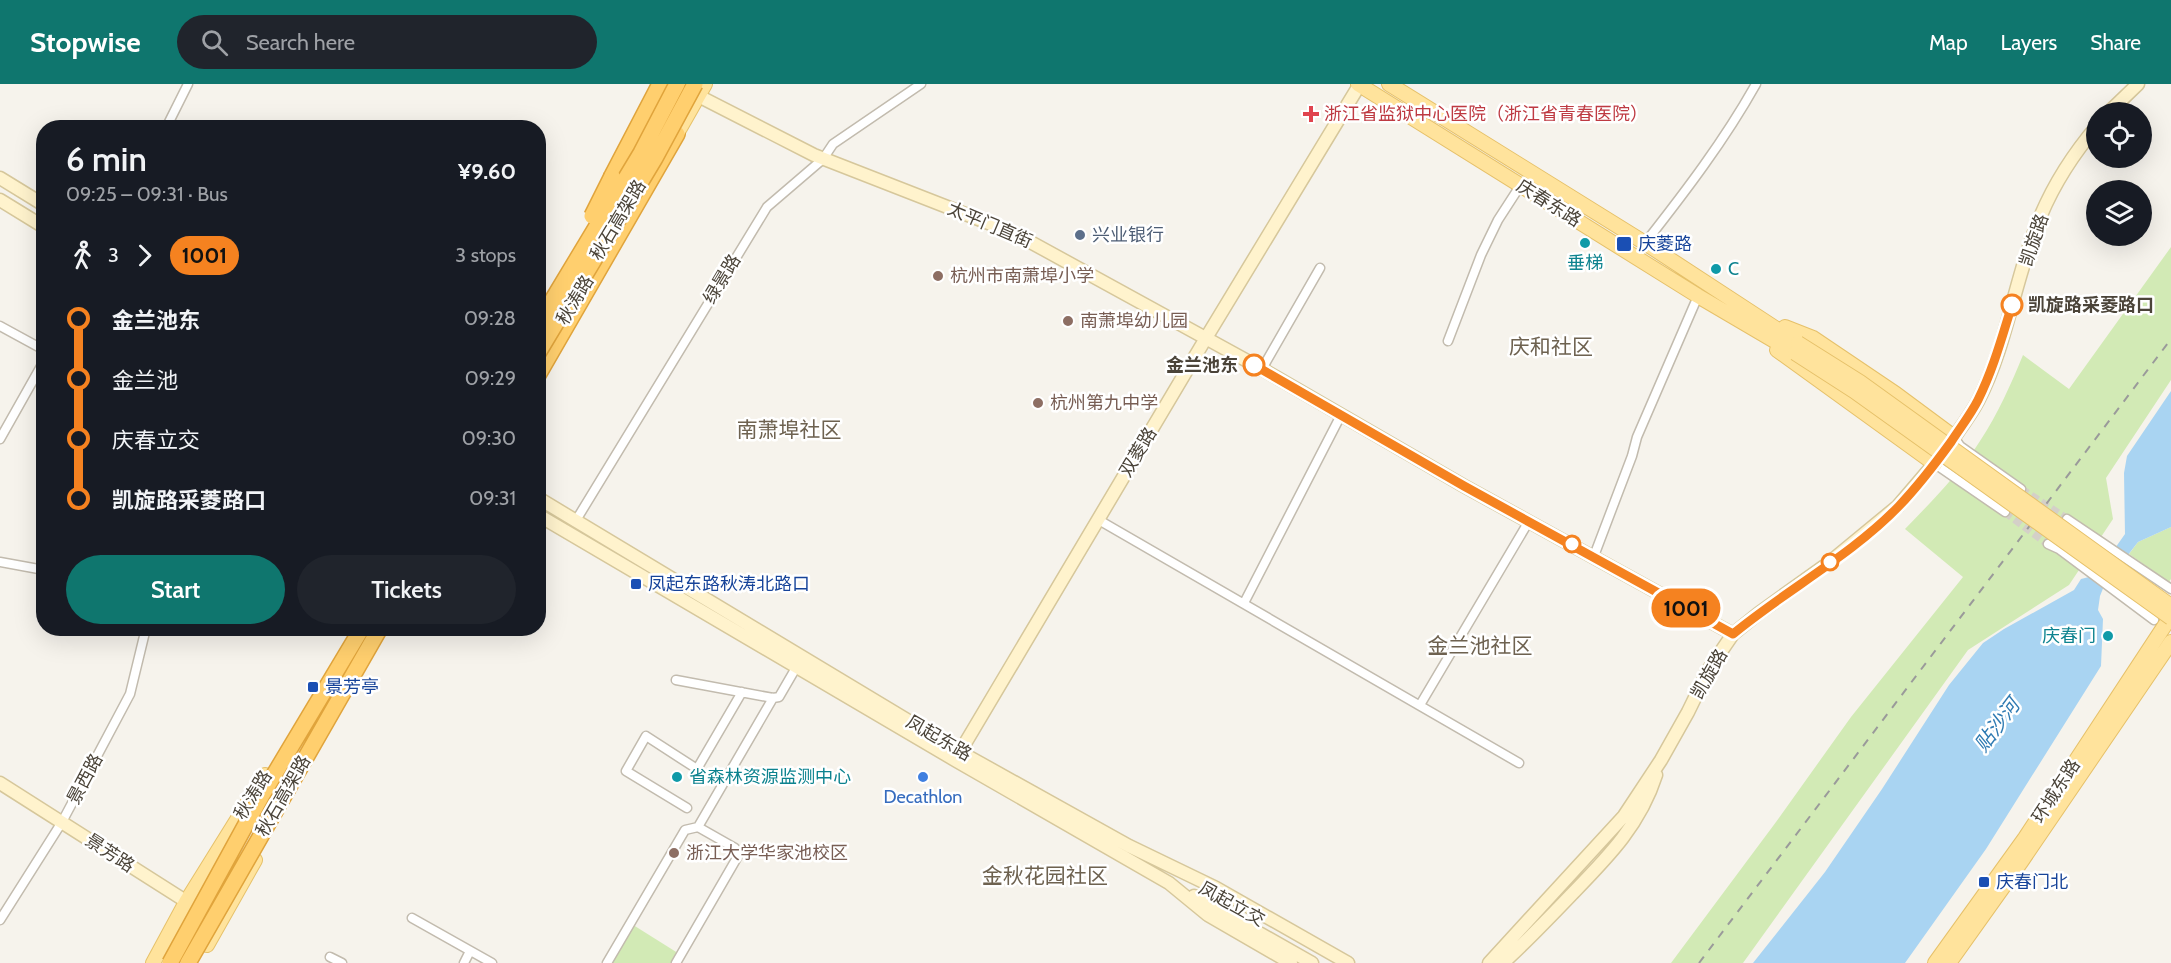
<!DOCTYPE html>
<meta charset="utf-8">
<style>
body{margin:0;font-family:Cabin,"Noto Sans SC",sans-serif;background:#20242c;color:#f1f3f6;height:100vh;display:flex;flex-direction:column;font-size:22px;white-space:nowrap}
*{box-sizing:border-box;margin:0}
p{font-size:20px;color:#9ea1a6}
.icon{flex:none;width:33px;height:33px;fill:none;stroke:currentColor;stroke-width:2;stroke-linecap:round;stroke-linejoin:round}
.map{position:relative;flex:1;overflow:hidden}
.details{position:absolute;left:36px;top:36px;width:510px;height:516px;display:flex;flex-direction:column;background:#171b24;border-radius:24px;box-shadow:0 6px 24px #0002}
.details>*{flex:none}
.badge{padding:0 12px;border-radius:20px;font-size:21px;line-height:39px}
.tools{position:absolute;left:2086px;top:18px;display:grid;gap:12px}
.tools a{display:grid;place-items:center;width:66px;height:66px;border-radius:50%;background:#171b24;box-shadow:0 6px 24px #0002;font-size:30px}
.map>.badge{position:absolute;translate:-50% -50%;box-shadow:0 0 0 3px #fff}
.legs{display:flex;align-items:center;gap:9px;height:66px;padding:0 30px;font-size:20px}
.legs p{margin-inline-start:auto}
.head{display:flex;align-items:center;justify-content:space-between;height:102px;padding:0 30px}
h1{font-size:33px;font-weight:600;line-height:45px}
.button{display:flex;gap:12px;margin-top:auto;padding:12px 30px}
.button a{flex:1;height:69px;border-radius:36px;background:#0f766e;color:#fff;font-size:24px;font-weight:600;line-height:69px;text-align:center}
.button a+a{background:#20242c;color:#f1f3f6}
ul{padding:0 30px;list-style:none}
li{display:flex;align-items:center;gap:21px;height:60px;font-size:22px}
li i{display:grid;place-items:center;width:9px;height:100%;margin:0 8px;background:currentColor}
li i::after{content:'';width:15px;height:15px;margin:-8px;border:4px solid;border-radius:50%;background:#171b24}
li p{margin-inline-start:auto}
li:first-child i{background:linear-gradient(#0000 50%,currentColor 0)}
li:last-child i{background:linear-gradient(currentColor 50%,#0000 0)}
header{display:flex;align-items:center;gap:36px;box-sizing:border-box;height:84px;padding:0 30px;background:#0f766e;color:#fff}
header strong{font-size:28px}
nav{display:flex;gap:33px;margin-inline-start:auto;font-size:21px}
.search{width:420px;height:54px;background:#20242c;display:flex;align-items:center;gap:15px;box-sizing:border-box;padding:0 21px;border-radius:33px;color:#9ea1a6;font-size:22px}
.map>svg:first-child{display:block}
.green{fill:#d2eab5}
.water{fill:#a9d4f2}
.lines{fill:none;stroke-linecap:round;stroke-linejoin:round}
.street-tunnel{stroke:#d4d0c8;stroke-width:8;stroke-dasharray:8 4;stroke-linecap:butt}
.street-casing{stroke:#c2bbae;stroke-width:11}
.secondary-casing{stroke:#d6c79b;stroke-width:15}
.primary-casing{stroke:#e6c16a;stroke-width:16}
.highway-casing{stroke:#e0a43c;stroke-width:18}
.street{stroke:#fff;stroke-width:8}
.secondary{stroke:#fff3cd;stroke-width:12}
.primary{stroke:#ffe39c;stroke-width:14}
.highway{stroke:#ffcf6e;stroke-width:15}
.rail{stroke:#9a9a9a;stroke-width:2;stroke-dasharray:8 8;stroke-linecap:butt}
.primary-bridge-casing{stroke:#e6c16a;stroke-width:16;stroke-linecap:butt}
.highway-bridge-casing{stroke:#e0a43c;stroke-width:18;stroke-linecap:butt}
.primary-bridge{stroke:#ffe39c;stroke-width:14}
.highway-bridge{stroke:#ffcf6e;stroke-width:15}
.line-1-casing{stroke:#fff;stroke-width:14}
.line-1{stroke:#f58220;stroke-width:9}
.health-dot{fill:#e0444e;stroke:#fff;stroke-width:2}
.service-dot{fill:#5c6f8a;stroke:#fff;stroke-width:2}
.culture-dot{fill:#0f9aa8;stroke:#fff;stroke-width:2}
.transit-dot{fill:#1a4fb4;stroke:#fff;stroke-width:2}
.education-dot{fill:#8d6e63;stroke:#fff;stroke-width:2}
.stop-1-dot{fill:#fff;stroke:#f58220;stroke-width:3}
.shop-dot{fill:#3f7fe0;stroke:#fff;stroke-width:2}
.labels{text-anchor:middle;stroke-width:5;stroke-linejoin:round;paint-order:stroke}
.health-label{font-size:18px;fill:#be3a42;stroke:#fff;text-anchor:start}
.street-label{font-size:18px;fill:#4b4439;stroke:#fff}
.service-label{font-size:18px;fill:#4e5e75;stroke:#fff;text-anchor:start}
.transit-label{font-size:18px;fill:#164399;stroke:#fff;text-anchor:start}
.culture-label{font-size:18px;fill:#0d838f;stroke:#fff;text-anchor:start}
.education-label{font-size:18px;fill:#785e54;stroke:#fff;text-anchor:start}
.stop-label{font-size:18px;font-weight:bold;fill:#4b4439;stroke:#fff;text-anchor:start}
.shop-label{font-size:18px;fill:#366cbe;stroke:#fff}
.water-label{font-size:20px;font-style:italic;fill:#2e7ab2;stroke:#fff}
.quarter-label{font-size:21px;fill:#6e6250;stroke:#fff}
</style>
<header>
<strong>Stopwise</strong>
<div class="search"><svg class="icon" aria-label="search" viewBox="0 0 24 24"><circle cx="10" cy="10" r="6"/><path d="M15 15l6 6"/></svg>Search here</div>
<nav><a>Map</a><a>Layers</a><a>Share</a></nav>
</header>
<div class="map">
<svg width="2171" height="879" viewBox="0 0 2171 879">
<rect width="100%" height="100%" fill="#f6f3ec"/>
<path class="green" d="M2171 163V296L2106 394 2113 435 2069 501 1968 566 1743 879H1671L1776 738 1851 633 1963 493 1905 445C1932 417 1959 390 1980 357 1998 330 2011 300 2023 271L2069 305Z
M2171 443V495L2169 498 2129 470 2138 458Z
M630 839 681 871 676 879H607Z"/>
<path class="water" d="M2171 307V443L2138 458 2104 502 2100 512 2098 526 2103 535 2101 582 1986 765 1905 879H1753L1825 788 1882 705 1949 601 1983 559 2004 545 2074 506 2081 495 2089 493 2094 494 2125 450 2124 389 2127 372Z"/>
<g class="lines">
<path class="street-tunnel" d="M2021 405 2067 435
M2005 428 2048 460"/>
<g class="street-casing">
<path id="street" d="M166 44 188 0
M1645 159C1685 108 1724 57 1756 0
M0 242 44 266
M1448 257 1481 171 1498 136 1520 102
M1262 285 1320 184
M1954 353 1960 362 2021 405
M0 355 44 277
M1935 380 2005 428
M1097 435 1519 679
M2067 435 2171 505
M575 438 767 123 823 75 833 60 921 0
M2048 460 2059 465 2154 536
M1594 472 1632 372 1637 353 1698 212
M0 478 44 486
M1244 519 1341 331
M676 596 773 614 779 613 797 582
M1420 621 1529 437
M687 724 626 687 646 652 697 685 742 608
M412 834 492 879
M0 836 62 738 130 610 146 544
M330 873 342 879
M464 879 470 867
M607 879 685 746 698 743 773 614
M676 879 738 772 735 764 698 743"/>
</g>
<g class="secondary-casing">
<path id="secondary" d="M675 0 814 71 1014 149 1262 285 1464 402 1733 550
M2109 28 2138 0
M0 94 44 121
M0 116 44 143
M1950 359C1959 346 1970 332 1978 317 2008 259 2015 191 2041 131 2055 98 2074 69 2097 42
M538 414 960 668 1129 762 1216 804 1348 879
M538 431 955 676 1169 799 1208 831 1291 879
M957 673 1206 254 1360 0
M0 699 206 830
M1194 812 1312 879
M1489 879 1624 732 1661 676 1688 628 1709 585 1733 550 1759 529 1830 478 1898 422 1940 373
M1503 879C1527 857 1549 834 1572 810 1608 773 1640 741 1656 691"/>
</g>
<g class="primary-casing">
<path id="primary" d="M1358 0 1698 212 1795 269
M1389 0 1645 159 1798 259
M672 58 705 0
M1785 243 1813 254 1896 310 1954 353
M1777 266 1935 380
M207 861 255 776
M153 879 186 818 265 691
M1935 879 2025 754 2171 532
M1949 879 2021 778 2171 558"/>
</g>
<g class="highway-casing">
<path id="highway" d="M612 92 660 0
M538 291 677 50"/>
</g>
<use href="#street" class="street"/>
<use href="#secondary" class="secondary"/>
<use href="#primary" class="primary"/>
<use href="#highway" class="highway"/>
<path class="rail" d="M1699 879 2171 255"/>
<g class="primary-bridge-casing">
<path id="primary-bridge" d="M1798 259 1860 298 2171 522
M1795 269 1854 307 2171 534"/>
</g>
<g class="highway-bridge-casing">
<path id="highway-bridge" d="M592 132 612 92
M538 240 641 69 677 0
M538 269 655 74 695 0
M170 879 262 711 362 544
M188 879 380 544"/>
</g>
<use href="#primary-bridge" class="primary-bridge"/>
<use href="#highway-bridge" class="highway-bridge"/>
</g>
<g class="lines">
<g class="line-1-casing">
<path id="line-1" d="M1254 281 1464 402 1733 550C1786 506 1852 471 1899 422 1918 402 1935 380 1951 358 1960 344 1971 330 1978 316 1993 286 2002 253 2012 221"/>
</g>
<use href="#line-1" class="line-1"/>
</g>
<path class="health-dot" d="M1308 21h6v6h6v6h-6v6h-6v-6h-6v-6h6z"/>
<circle class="service-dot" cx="1080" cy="151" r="6"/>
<g class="culture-dot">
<circle cx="1585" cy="159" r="6"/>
<circle cx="1716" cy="185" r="6"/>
<circle cx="2108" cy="552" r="6"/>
<circle cx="677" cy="693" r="6"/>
</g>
<g class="transit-dot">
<rect x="1616" y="152" width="16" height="16" rx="3"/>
<rect x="630" y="494" width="12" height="12" rx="3"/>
<rect x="307" y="597" width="12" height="12" rx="3"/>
<rect x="1978" y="792" width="12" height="12" rx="3"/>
</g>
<g class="education-dot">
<circle cx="938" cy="192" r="6"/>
<circle cx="1068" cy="237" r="6"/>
<circle cx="1038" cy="319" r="6"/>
<circle cx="674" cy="769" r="6"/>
</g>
<g class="stop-1-dot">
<circle cx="2012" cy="221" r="10"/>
<circle cx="1254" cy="281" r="10"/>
<circle cx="1572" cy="460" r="8"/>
<circle cx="1830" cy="478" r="8"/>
</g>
<circle class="shop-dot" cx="923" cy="693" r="6"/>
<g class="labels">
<g class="health-label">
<text x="1324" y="36">浙江省监狱中心医院（浙江省青春医院）</text>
</g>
<g class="street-label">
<text transform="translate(1549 119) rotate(32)" y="6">庆春东路</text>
<text transform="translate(618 136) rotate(-59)" y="6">秋石高架路</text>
<text transform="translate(990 141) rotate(23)" y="6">太平门直街</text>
<text transform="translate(2034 156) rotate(-71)" y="6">凯旋路</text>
<text transform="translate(722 195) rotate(-59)" y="6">绿景路</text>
<text transform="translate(575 216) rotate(-59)" y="6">秋涛路</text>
<text transform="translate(1138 368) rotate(-59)" y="6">双菱路</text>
<text transform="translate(1709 590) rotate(-60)" y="6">凯旋路</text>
<text transform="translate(939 654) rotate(30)" y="6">凤起东路</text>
<text transform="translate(85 695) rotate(-62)" y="6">景西路</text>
<text transform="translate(2056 707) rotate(-57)" y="6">环城东路</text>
<text transform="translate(253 711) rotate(-58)" y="6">秋涛路</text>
<text transform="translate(283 712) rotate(-60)" y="6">秋石高架路</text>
<text transform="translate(110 769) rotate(33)" y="6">景芳路</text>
<text transform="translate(1232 820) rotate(29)" y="6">凤起立交</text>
</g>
<g class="service-label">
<text x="1092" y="157">兴业银行</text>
</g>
<g class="transit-label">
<text x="1638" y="166">庆菱路</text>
<text x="648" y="506">凤起东路秋涛北路口</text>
<text x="325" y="609">景芳亭</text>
<text x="1996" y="804">庆春门北</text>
</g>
<g class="culture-label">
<text x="1585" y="185" text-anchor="middle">垂梯</text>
<text x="1728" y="191">C</text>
<text x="2096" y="558" text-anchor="end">庆春门</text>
<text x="689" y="699">省森林资源监测中心</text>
</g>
<g class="education-label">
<text x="950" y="198">杭州市南萧埠小学</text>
<text x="1080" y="243">南萧埠幼儿园</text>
<text x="1050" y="325">杭州第九中学</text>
<text x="686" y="775">浙江大学华家池校区</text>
</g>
<g class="stop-label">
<text x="2028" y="227">凯旋路采菱路口</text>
<text x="1238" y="287" text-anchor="end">金兰池东</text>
</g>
<g class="shop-label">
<text x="923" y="719">Decathlon</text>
</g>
<g class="water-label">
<text transform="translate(1997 641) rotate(-53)" y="7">贴沙河</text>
</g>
<g class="quarter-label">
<text x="1551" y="270">庆和社区</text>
<text x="789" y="353">南萧埠社区</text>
<text x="1480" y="569">金兰池社区</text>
<text x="1045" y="799">金秋花园社区</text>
</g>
</g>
</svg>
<div class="tools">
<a><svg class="icon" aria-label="locate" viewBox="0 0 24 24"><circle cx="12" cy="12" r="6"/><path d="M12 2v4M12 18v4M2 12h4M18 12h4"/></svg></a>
<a><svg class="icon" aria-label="layers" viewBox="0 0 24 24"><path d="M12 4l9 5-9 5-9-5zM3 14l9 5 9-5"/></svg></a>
</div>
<b class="badge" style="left:1686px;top:524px;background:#f58220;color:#111">1001</b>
<section class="details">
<div class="head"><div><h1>6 min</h1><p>09:25 – 09:31 · Bus</p></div><b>¥9.60</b></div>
<div class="legs"><svg class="icon" aria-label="walk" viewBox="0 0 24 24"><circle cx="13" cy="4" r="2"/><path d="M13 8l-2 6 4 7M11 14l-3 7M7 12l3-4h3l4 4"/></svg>3<svg class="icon" aria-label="forward" viewBox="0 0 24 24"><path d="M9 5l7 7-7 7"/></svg><b class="badge" style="background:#f58220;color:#111">1001</b><p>3 stops</p></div>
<ul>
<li><i style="color:#f58220"></i><b>金兰池东</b><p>09:28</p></li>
<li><i style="color:#f58220"></i><span>金兰池</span><p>09:29</p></li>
<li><i style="color:#f58220"></i><span>庆春立交</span><p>09:30</p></li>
<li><i style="color:#f58220"></i><b>凯旋路采菱路口</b><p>09:31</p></li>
</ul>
<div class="button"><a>Start</a><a>Tickets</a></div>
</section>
</div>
